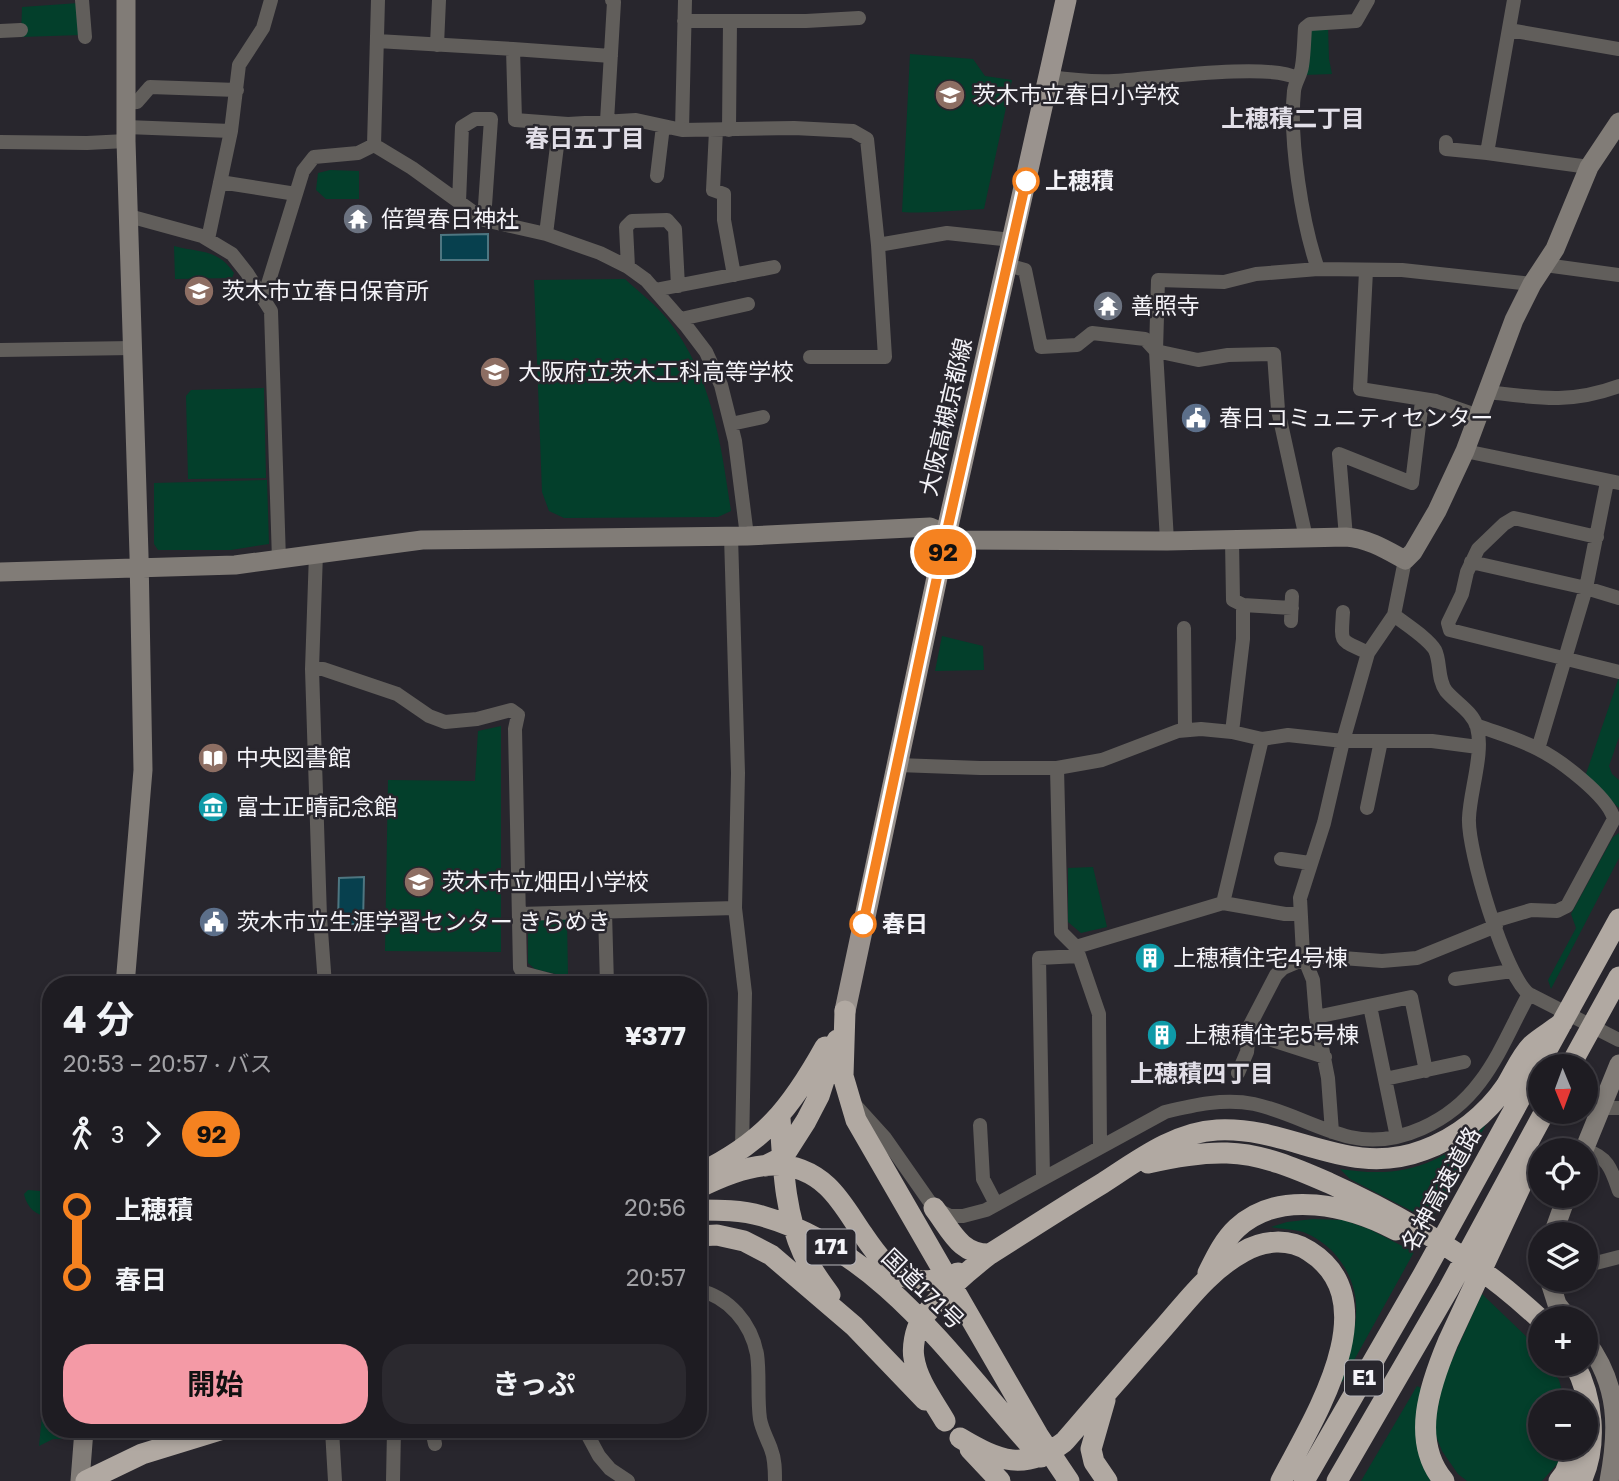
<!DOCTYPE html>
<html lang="ja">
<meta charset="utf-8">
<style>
body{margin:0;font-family:"Golos Text","Noto Sans JP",sans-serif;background:#2b292f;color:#f1f3f6;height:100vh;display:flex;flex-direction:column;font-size:26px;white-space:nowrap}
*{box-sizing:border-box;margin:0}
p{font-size:23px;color:#a1a1a5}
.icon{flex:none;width:38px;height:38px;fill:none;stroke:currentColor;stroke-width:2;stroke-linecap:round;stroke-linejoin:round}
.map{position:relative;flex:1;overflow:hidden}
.drawer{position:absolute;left:42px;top:976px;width:665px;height:462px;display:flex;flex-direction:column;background:#1e1c22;border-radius:28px;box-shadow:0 4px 10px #0003,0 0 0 2px #3c3a40}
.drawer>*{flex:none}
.badge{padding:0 14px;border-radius:23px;font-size:24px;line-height:46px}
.needle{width:46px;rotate:179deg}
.buttons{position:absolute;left:1528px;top:1054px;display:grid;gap:14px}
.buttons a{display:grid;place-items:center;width:70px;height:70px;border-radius:50%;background:#1e1c22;box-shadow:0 4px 10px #0003,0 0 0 2px #3c3a40;font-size:35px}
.map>.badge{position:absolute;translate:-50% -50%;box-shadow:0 0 0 4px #fff}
.legs{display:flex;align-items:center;gap:10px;height:77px;padding:0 21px;font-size:23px}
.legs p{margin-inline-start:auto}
.head{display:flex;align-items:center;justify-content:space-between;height:119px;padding:0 21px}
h1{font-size:38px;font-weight:700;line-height:52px}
.button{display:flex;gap:14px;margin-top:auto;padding:14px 21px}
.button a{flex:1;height:80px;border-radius:28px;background:#f49aa6;color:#111;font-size:28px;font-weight:700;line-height:80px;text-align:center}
.button a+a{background:#2b292f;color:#f1f3f6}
ul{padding:0 21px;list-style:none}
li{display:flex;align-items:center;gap:24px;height:70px;font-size:26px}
li i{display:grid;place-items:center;width:10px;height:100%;margin:0 9px;background:currentColor}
li i::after{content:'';width:18px;height:18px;margin:-9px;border:5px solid;border-radius:50%;background:#1e1c22}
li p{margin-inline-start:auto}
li:first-child i{background:linear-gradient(#0000 50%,currentColor 0)}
li:last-child i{background:linear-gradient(currentColor 50%,#0000 0)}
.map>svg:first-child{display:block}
.green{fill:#033f2b}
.water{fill:#07404e;stroke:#4e7681;stroke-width:2}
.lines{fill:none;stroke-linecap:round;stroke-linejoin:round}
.street{stroke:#615e5b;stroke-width:14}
.secondary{stroke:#817c77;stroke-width:19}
.primary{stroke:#9a938e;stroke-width:21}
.highway{stroke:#b1a9a2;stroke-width:21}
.line-1-casing{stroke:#fff;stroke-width:16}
.line-1{stroke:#f58220;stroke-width:10}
.stop-1-dot{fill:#fff;stroke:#f58220;stroke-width:3.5}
.labels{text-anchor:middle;stroke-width:5;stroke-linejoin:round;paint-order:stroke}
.shield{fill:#28262d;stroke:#b7b6bb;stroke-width:2}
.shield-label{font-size:21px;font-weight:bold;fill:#f4f3f8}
.poi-label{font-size:23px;fill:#f4f3f8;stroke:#28262d;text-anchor:start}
.stop-label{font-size:23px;font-weight:bold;fill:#f4f3f8;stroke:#28262d;text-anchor:start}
.street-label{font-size:23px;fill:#f4f3f8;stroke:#28262d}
.neighbourhood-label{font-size:24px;font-weight:bold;fill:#e2dfe8;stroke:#28262d}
</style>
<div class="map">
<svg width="1619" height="1481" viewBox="0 0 1619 1481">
<rect width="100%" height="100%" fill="#28262d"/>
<path class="green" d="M79 3 81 35 21 37 22 7Z
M1328 27 1329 59 1332 74 1304 75 1309 29Z
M910 54 973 59 985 76 1012 80 984 209C956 210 930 214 902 212Z
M330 170 359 171V199H326L316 190 318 173Z
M174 246C199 253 217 248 234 273L232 278 175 279Z
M625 279C639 292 656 305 668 320 712 375 721 444 731 511L718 517 564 518 549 511 542 492 534 280Z
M264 388 266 478 188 479 186 396 191 390Z
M267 480 269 544 231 550H158L154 544V483Z
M942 636 983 646 984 670 935 671Z
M1619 677V737L1609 766 1612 774 1619 780V808L1585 777Z
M501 726V952L385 951 388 780 475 781 478 731Z
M1619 833V858L1551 989 1548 980 1576 928 1571 914 1613 837Z
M1093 867 1107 927 1081 933 1068 922V868Z
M537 919H567L568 977 535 969 528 963V926Z
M1486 1125 1431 1221 1350 1179 1340 1169C1404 1179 1438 1165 1486 1125Z
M28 1190 51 1192V1217C36 1216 27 1208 24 1194Z
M1313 1219 1343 1220 1369 1229 1414 1252 1342 1382 1337 1378C1358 1336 1368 1291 1334 1253 1327 1245 1314 1236 1303 1232 1293 1229 1281 1229 1271 1227L1287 1222Z
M1482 1294 1535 1345 1540 1353V1363H1547L1559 1380 1565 1402H1540V1447H1564L1559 1462 1542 1481H1467L1458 1474 1442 1451 1434 1431 1442 1382Z
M51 1326V1430H64L63 1439H53L39 1446Z
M1417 1386 1421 1388C1416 1418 1412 1455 1431 1481H1361Z"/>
<path class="water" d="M488 234V260H441V235Z
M364 877 363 924H338L339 878Z"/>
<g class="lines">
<path class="street" d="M82 0 85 37
M1368 0 1356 21 1310 24 1305 28C1304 41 1304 54 1302 66 1301 75 1295 82 1294 91 1289 140 1302 223 1318 269L1402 270 1532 284
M1514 0 1487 153 1589 167
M684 21H806L859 18
M1509 30 1619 49
M0 31 21 30
M377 41 513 49 515 120 568 124
M437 45 439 0
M513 49 611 56
M1049 77C1071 80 1092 82 1114 81 1150 79 1270 62 1296 78
M125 103 137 102 150 87 237 90
M607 121 614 2 612 0
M126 127 231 131
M682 130 685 0
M716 130 713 190 724 194V220L734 275
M729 130 730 21
M0 142 87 143 126 141
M1446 142V149L1487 153
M374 145 412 168 484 220 546 234 600 253 628 267 646 280 687 327 706 352 721 385 735 441 747 536
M374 145 378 0
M657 176 663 126
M220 182 296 194
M459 202 462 127 475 119H491L484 220
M129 216 202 236 232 254 247 273 271 311 279 560
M546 234 559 130 568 124 636 120 682 130 794 128 853 131 867 139 878 245 885 357H810
M208 239 231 131 239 65 263 28 271 0
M878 245 947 233 1012 240
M1007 265 1025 270 1041 347 1077 345 1092 333 1145 339 1156 351
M1545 265 1619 275
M628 267 626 227 632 221 667 220 675 229 678 286
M1366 271 1360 389 1436 401 1479 416
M655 290 774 267
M264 297 303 171 314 157 358 153 374 145
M681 319 748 304
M0 350 133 348
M1156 351 1158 280 1224 282 1256 274 1318 269
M1488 392C1538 398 1570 404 1619 386
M731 424 763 417
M1465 451 1619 483
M731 536 738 773 735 908
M1346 537 1339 454 1412 483 1422 401
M1597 537 1514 518 1504 524 1478 549 1467 572 1462 594 1448 623 1450 630 1619 672
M1232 540 1233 600 1243 605V639L1232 732
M1167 541 1156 351 1198 360 1228 355 1274 354 1278 410 1306 538
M316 553 312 669 320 917 325 985
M1471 562 1586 588 1619 598
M1243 605 1292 608
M1343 612C1341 646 1339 638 1368 653
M1394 615C1405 624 1428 638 1435 650 1441 662 1437 679 1446 691 1456 703 1472 711 1477 727 1484 753 1470 791 1469 818 1467 849 1505 976 1529 994L1619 1040
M1291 621 1292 596
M1184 628 1185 730
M312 669H323L397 694 429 716 445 722 477 719 511 710 518 715 515 729 520 968 523 973 568 985
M1476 725C1497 733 1519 739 1538 749 1560 760 1608 796 1614 819L1567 906 1557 911 1531 910 1494 921
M1538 749 1586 588 1607 482
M898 765 980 768H1057L1102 760 1178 731 1201 729 1232 732 1262 739 1288 735 1343 741H1432L1478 747
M1057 768 1061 932 1076 947 1099 1014 1100 1147
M1367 808 1381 741
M1281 859 1310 863
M1223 903 1285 914H1300
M605 912 607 985
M519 914 735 908 745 993 742 1149
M1076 947 1223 903 1262 739
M1303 955 1382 961 1417 958 1496 926
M1455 979 1512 971
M1370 1006 1397 1137
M1316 1017 1411 997 1426 1071
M1272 1040 1325 1057
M1238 1073 1247 1052 1250 1025 1276 975 1283 968 1304 959
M1385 1079 1464 1062
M856 1106 885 1138 934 1208 950 1216H963L986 1210 1165 1112C1194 1105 1224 1098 1254 1104 1287 1111 1317 1129 1350 1137 1398 1148 1451 1121 1480 1082 1500 1056 1513 1023 1529 994
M1601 1108H1619
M980 1125 983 1179 996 1204
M1332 1132 1328 1078 1316 1017 1313 980 1303 955 1300 898 1324 823 1343 741 1368 653 1394 615 1405 560
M1586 1151C1608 1156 1612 1171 1619 1191
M1043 1178 1039 958 1079 956
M1588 1265 1619 1257
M698 1290C729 1297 751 1323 757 1354 760 1375 757 1397 760 1419 762 1430 767 1438 771 1449 775 1459 775 1470 775 1481
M332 1430 335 1481
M432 1430 435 1444
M585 1430 599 1456 610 1469 628 1481
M393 1481 394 1430"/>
<path class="secondary" d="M0 572 235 565 422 540 747 536 930 527 961 540 1167 541 1346 537C1369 539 1385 549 1405 560L1413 552 1437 511 1465 451 1514 320 1532 284 1555 249 1589 167 1619 122
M125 985 143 770 139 555 126 141V0
M1584 1150 1619 1064
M1553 1234 1567 1195
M1549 1279 1557 1304 1568 1318
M1586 1341C1619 1385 1619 1429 1609 1481
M80 1481 84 1430"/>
<path class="primary" d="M845 1011 946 535 1066 0"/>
<path class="highway" d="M845 1011 843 1076 856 1120 1038 1435 1069 1481
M1570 1066 1619 977
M780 1118C783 1163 784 1212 803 1253 810 1268 820 1281 830 1295
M1148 1163C1174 1157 1200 1152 1227 1153 1263 1154 1297 1169 1329 1183 1407 1218 1478 1261 1540 1319
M765 1166 783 1157 806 1121 819 1096 837 1040
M700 1173C764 1142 791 1108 825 1047
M698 1188C740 1167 788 1150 827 1186 841 1199 851 1217 862 1233 875 1252 888 1272 911 1279 927 1284 943 1278 958 1273
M934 1208C951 1230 960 1255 990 1254
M698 1210C719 1210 742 1210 762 1216 886 1251 958 1368 1041 1457
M698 1236 717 1235 744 1241 771 1255 854 1326 925 1400
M1208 1273C1216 1257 1224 1240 1237 1228 1280 1188 1351 1206 1396 1230
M1574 1363C1593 1398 1598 1445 1581 1481
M1105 1400 1091 1449 1094 1462 1107 1481
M945 1421C934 1402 917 1380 914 1358 912 1348 915 1330 921 1321 935 1299 969 1270 990 1254 1028 1230 1065 1206 1103 1183 1137 1161 1175 1132 1217 1130 1292 1126 1348 1179 1424 1150 1457 1138 1487 1114 1506 1086 1514 1073 1521 1056 1532 1045 1541 1037 1552 1031 1562 1023
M960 1438C999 1461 1024 1472 1064 1442 1096 1405 1127 1369 1159 1333 1185 1304 1208 1271 1243 1252 1263 1240 1289 1238 1309 1251 1390 1302 1312 1421 1281 1481
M970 1449 1000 1481
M86 1481 142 1454 220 1430
M1304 1481 1423 1275 1619 919
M1337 1481 1448 1290 1545 1111
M1444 1481C1410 1441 1430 1385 1448 1342L1530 1166
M1559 1481 1565 1473 1575 1447"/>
</g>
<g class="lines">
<g class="line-1-casing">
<path id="line-1" d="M863 924 946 535 1026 181"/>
</g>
<use href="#line-1" class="line-1"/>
</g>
<defs>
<g id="school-disc" transform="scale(1.575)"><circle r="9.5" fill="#8d6e63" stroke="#28262d"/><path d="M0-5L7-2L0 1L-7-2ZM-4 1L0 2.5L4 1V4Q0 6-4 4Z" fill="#fff"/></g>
<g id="temple-disc" transform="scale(1.575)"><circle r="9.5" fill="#6b7280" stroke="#28262d"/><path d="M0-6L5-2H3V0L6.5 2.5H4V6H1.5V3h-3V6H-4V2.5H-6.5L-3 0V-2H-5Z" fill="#fff"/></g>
<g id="civic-disc" transform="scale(1.575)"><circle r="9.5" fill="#5c6f8a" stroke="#28262d"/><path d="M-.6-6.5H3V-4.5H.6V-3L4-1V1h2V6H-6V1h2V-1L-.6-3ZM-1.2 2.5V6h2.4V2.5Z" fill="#fff"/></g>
<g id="library-disc" transform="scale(1.575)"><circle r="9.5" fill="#8d6e63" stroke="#28262d"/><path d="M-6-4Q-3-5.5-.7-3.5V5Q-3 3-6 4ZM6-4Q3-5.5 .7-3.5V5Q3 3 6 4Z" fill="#fff"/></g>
<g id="museum-disc" transform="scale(1.575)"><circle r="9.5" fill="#0f9aa8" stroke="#28262d"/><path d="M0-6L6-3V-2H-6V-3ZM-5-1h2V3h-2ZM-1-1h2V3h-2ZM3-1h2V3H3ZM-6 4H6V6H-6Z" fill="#fff"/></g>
<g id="building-disc" transform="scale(1.575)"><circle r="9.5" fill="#0f9aa8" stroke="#28262d"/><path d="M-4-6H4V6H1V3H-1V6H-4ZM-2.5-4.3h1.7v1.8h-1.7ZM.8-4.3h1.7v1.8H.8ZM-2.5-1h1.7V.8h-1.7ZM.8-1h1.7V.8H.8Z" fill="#fff"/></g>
</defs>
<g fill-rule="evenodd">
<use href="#school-disc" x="950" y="95"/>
<use href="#temple-disc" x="358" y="219"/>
<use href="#school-disc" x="199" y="291"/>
<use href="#temple-disc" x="1108" y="306"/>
<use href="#school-disc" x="495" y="372"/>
<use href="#civic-disc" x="1196" y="418"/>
<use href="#library-disc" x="213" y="758"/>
<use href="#museum-disc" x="213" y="807"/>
<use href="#school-disc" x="419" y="882"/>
<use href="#civic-disc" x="214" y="922"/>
<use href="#building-disc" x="1150" y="958"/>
<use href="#building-disc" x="1162" y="1035"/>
</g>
<g class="stop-1-dot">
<circle cx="1026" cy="181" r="12"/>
<circle cx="863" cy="924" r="12"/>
</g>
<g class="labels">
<g class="shield">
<rect x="806.5" y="1229.5" width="49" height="35" rx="5"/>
<rect x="1345" y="1360.5" width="38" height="35" rx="5"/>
</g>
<g class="shield-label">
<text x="831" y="1254">171</text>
<text x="1364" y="1385">E1</text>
</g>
<g class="poi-label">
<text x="973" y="103">茨木市立春日小学校</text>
<text x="381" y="227">倍賀春日神社</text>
<text x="222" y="299">茨木市立春日保育所</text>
<text x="1131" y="314">善照寺</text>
<text x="518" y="380">大阪府立茨木工科高等学校</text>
<text x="1219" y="426">春日コミュニティセンター</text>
<text x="236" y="766">中央図書館</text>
<text x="236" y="815">富士正晴記念館</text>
<text x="442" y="890">茨木市立畑田小学校</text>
<text x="237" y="930">茨木市立生涯学習センター きらめき</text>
<text x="1173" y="966">上穂積住宅4号棟</text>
<text x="1185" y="1043">上穂積住宅5号棟</text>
</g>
<g class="stop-label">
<text x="1045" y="189">上穂積</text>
<text x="882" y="932">春日</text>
</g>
<g class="street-label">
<text transform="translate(946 417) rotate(-77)" y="8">大阪高槻京都線</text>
<text transform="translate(1441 1189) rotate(-61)" y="8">名神高速道路</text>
<text transform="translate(923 1289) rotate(44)" y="8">国道171号</text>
</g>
<g class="neighbourhood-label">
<text x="1293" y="127">上穂積二丁目</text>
<text x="585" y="147">春日五丁目</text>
<text x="1202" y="1082">上穂積四丁目</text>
</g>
</g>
</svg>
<div class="buttons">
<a><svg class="needle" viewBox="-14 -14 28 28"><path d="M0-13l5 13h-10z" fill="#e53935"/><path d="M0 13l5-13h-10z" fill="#a1a1a5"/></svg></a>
<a><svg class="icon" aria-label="locate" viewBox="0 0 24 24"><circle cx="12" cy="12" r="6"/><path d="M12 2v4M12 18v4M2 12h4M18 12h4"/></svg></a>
<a><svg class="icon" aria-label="layers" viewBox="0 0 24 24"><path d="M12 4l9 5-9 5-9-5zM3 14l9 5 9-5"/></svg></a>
<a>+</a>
<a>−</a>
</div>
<b class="badge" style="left:943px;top:552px;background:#f58220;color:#111">92</b>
<section class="drawer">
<div class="head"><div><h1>4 分</h1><p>20:53 – 20:57 · バス</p></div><b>¥377</b></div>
<div class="legs"><svg class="icon" aria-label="walk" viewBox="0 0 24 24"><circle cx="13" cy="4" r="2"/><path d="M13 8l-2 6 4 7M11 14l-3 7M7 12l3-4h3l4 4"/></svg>3<svg class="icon" aria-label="forward" viewBox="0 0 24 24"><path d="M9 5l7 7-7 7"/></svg><b class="badge" style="background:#f58220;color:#111">92</b></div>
<ul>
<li><i style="color:#f58220"></i><b>上穂積</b><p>20:56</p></li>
<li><i style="color:#f58220"></i><b>春日</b><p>20:57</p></li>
</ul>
<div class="button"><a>開始</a><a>きっぷ</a></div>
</section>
</div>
